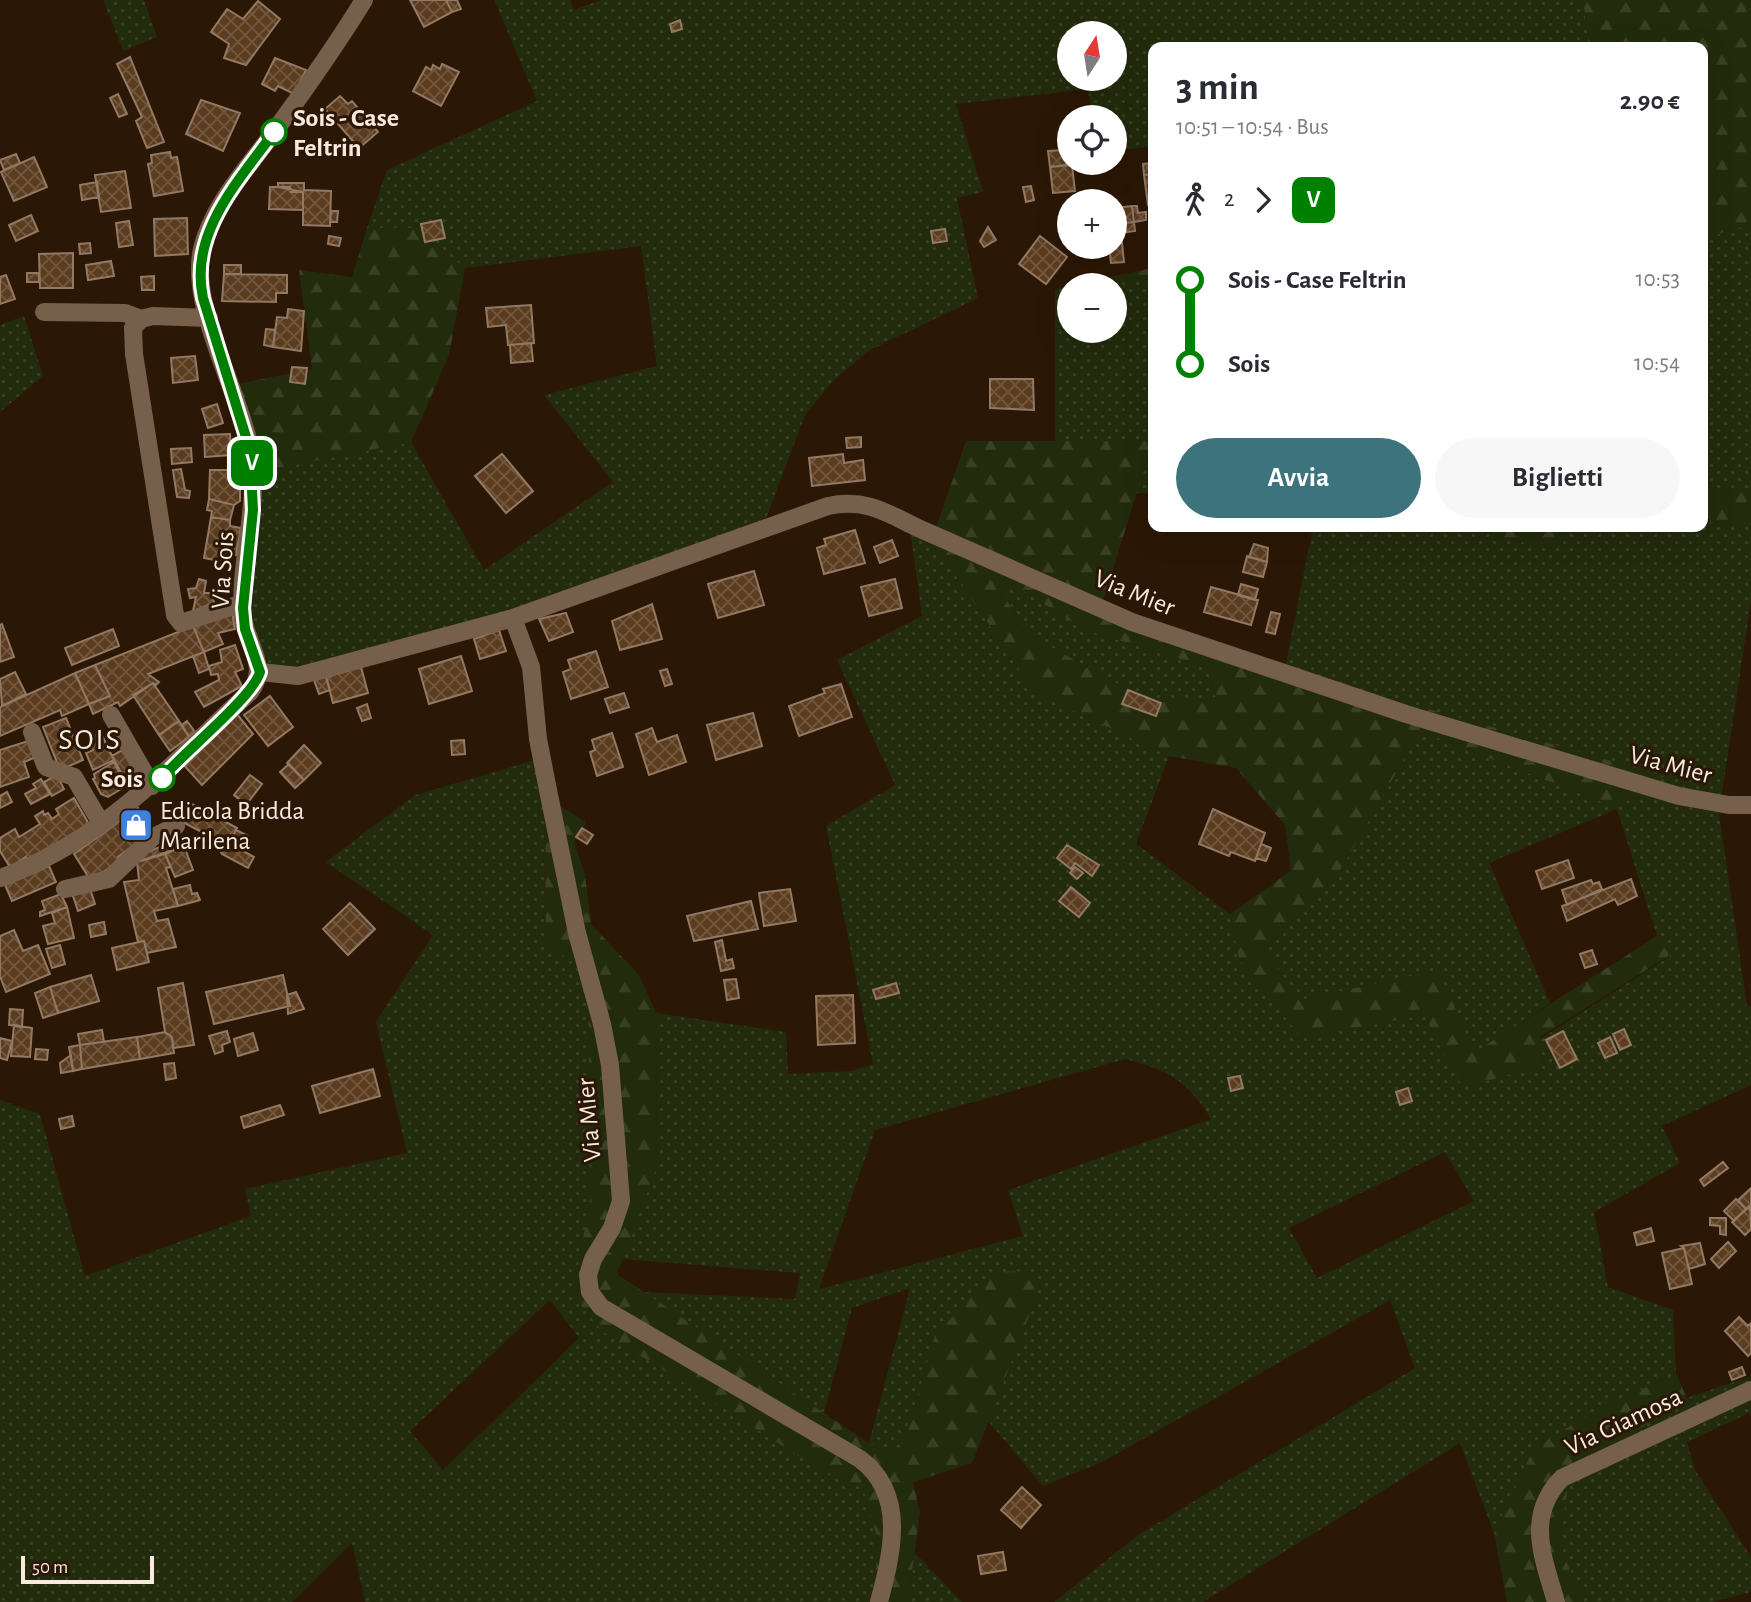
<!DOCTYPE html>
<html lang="it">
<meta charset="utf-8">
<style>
body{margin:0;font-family:"Alegreya Sans",sans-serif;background:#f7f7f7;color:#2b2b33;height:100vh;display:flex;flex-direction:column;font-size:26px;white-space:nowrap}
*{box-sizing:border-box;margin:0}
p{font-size:23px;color:#7c7c81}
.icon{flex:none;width:38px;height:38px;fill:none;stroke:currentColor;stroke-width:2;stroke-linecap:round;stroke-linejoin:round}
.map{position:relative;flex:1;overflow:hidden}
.details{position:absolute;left:1148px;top:42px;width:560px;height:490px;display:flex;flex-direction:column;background:#fff;border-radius:14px;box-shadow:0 7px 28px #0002}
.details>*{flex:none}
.badge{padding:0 14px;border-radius:10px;font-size:24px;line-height:46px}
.needle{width:46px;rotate:12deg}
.controls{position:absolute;left:1057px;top:21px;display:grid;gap:14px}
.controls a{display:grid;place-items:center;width:70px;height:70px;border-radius:50%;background:#fff;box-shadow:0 7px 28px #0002;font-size:35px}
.scale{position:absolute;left:21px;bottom:18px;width:133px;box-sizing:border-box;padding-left:7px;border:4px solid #f8eade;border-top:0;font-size:19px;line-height:24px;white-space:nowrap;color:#f8eade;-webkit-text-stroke:5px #2b1705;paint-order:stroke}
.map>.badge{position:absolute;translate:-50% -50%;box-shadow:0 0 0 4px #fff}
.legs{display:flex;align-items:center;gap:10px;height:77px;padding:0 28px;font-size:23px}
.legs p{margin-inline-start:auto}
.summary{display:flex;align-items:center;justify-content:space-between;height:119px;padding:0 28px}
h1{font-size:38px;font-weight:700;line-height:52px}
.button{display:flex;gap:14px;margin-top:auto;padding:14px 28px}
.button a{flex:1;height:80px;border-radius:42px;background:#3d737d;color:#fff;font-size:28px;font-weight:700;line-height:80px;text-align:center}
.button a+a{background:#f7f7f7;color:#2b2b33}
ul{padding:0 28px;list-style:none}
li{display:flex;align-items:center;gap:24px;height:84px;font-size:26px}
li i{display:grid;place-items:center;width:10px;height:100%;margin:0 9px;background:currentColor}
li i::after{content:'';width:18px;height:18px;margin:-9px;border:5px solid;border-radius:50%;background:#fff}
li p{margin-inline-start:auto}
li:first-child i{background:linear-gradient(#0000 50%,currentColor 0)}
li:last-child i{background:linear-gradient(currentColor 50%,#0000 0)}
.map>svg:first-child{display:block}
.grass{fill:url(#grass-dots);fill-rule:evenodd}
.forest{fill:url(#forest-firs);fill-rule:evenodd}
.building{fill:url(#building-cross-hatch);stroke:#927964;stroke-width:2}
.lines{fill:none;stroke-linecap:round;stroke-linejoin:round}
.minor{stroke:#77604b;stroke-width:18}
.line-1-casing{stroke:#fff;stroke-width:16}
.line-1{stroke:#008000;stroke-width:10}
.stop-1-dot{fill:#fff;stroke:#008000;stroke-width:3.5}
.labels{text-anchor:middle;stroke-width:6;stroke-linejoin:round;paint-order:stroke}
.stop-label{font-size:26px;font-weight:bold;fill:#f8eade;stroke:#2b1705;text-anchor:start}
.street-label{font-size:26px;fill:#f8eade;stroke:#2b1705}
.poi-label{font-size:26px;fill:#f8eade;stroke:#2b1705;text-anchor:start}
.quarter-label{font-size:30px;letter-spacing:2px;fill:#f8eade;stroke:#2b1705}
</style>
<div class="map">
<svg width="1751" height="1602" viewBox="0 0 1751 1602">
<defs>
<pattern id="grass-dots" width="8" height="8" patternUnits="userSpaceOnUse" patternTransform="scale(1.75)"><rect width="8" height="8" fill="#232b0d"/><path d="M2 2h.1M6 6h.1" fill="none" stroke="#394024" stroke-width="1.8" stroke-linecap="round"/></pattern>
<pattern id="forest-firs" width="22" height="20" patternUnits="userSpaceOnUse" patternTransform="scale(1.75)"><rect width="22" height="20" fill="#232b0d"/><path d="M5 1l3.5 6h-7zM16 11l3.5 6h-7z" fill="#394024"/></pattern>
<pattern id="building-cross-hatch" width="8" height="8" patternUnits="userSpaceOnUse" patternTransform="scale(1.75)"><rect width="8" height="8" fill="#5b3c1f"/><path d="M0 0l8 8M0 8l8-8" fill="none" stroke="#73583f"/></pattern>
</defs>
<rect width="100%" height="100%" fill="#2b1705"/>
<path class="grass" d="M103 0H144L157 37 123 51Z
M494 0H570L574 10 601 0H1583L1589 47H1153V146L1115 151V117H1092L1088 89 956 104 983 192 957 198 978 298 868 351 834 380 805 415 760 535 297 679 256 671 238 601 248 474 411 442 484 570 613 482 544 395 657 366 641 246 465 268 414 228H367L387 170 537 101ZM1069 33H1115V79H1069Z
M1751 224V494L1703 488V239Z
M1153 277V441H1055V290L1069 285V331H1115V285H1070Z
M24 316 43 376 0 412V325Z
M1153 445V493H1136Z
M1703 521 1751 526V601L1719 813 1747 1006H1751V1085L1662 1126 1680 1163 1594 1212 1608 1287 1673 1310 1676 1374 1598 1409 1534 1448 1494 1533 1460 1443 1203 1602H1054L1138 1535 1415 1368 1390 1300 1102 1462 1043 1486 988 1421 1037 1296 935 1335 907 1434 888 1456 869 1443 910 1288 852 1308 824 1413 643 1292 795 1299 800 1273 622 1259 657 1167 656 1013 786 1032 788 1074 852 1071 873 1064 826 826 895 785 837 660 922 616 910 528 932 539 1034 692 1169 756 1136 844 1230 914 1239 959 1302 1038 1424 1015 1464 1088 1670 956 1657 936 1617 809 1489 863 1550 1003 1475 1053 1438 971 1300 1000 1265 951 1341 869 1420 731 1617 808 1285 668 1313 527H1458L1555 550 1563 527H1703ZM1125 1059C1166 1069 1189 1081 1211 1119L1008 1190 1023 1236 819 1289 875 1130ZM1445 1152 1474 1201 1317 1278 1289 1228Z
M999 589 1022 590 1085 630 1207 667 1216 698 1154 704 1033 637Z
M539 759 545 797 546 946 588 970 590 1199 574 1296 819 1469 863 1488 878 1541 873 1602H365L352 1543 292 1602H0V1100L40 1114 85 1276 251 1216 245 1189 407 1153 376 1022 433 935 326 862 415 795ZM550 1300 579 1338 443 1470 410 1431Z
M1751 1376V1412L1687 1442 1695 1470 1751 1557V1592L1712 1602H1584L1559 1545 1570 1472 1687 1398Z
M915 1553 962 1602H908Z"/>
<path class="forest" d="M1583 0H1751V224L1703 239V47H1589Z
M367 228H414L465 268 449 355 411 442 248 474 227 386 312 369 299 270 352 277Z
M1153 268V277L1070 285Z
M966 441H1153L1103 601 1151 624 1285 668 1664 776 1617 808 1420 731 1341 869 1265 951 1300 1000 1438 970 1475 1052 1657 936 1670 955 1540 1037 1537 1067 1463 1088 1424 1015 1302 1038 1239 959 1230 914 1291 871 1285 825 1236 768 1169 756 1034 692 932 539ZM999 590H1022L1085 630 1207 667 1216 697 1154 704 1033 637Z
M1703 488 1751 494V526L1703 521Z
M1458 527H1563L1555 550Z
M545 797 586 822 574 842 585 875 591 924 639 975 656 1013 657 1167 617 1274 888 1456 907 1434 935 1335 996 1272 1031 1271 1037 1296 972 1463 913 1482 920 1513 908 1602H873L878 1541 863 1488 819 1469 603 1332 573 1296 590 1199 588 970 546 946Z
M1676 1374 1687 1398 1570 1473 1559 1545 1584 1602H1507L1494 1533 1534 1448 1598 1409Z"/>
<path class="building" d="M410 0H446L452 12 424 27Z
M446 0H457L461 9 452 12Z
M258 1 280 19 246 65 224 58 229 44 211 32 227 9 243 19Z
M680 20 682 29 672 32 670 24Z
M130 57 164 142 147 148 136 121 142 117 117 64Z
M275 58 306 70 294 94 278 86 275 91 262 84Z
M442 64 459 72 441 106 413 91 426 67 431 70 433 65 440 69Z
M118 94 127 114 119 117 110 98Z
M340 96 348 104 352 101 378 132 359 148 325 109Z
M201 100 240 113 223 151 186 134Z
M1065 150 1066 165 1050 167 1048 151Z
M170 152 171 158 177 157 183 191 154 196 148 164 152 163 151 155Z
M16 154 20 163 4 170 0 160Z
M34 157 47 187 14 201 1 172Z
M1153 163V174L1144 175 1143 164Z
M1072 165 1075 191 1053 193 1050 167Z
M125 171 131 208 101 212 95 175Z
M1153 174V204L1148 205 1144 175Z
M97 182 99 197 82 200 80 185Z
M278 183H304V190L331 191 330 226 303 225V192L278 187Z
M1031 186 1034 200 1026 202 1023 187Z
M270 187H290L291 192H303V210L269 209Z
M1132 206 1134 222 1115 224V208Z
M1132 206H1137L1138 213 1146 212V220L1134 222Z
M331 211H338L337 222H330Z
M31 215 38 231 16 241 9 225Z
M187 218 188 254 155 256 154 219Z
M441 220 445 238 425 242 421 224Z
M129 221 133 245 119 247 116 223Z
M1134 222 1135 231 1121 233 1124 262 1111 263 1109 247H1115V224Z
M988 227 996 240 984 247 980 241Z
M945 229 947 241 933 243 931 231Z
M329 236 341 238 339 246 328 244Z
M1040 236 1067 257 1046 284 1019 264Z
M90 243 91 253 80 254 79 244Z
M73 253V288H40L39 254Z
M111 261 114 276 88 280 86 265Z
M224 265H241V274H224Z
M27 273H39V282H27Z
M224 274 287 275V293H276V302L222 301Z
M6 275 15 299 0 304V277Z
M154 276V290H142L141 277Z
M531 305 534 343 508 345 506 325 488 327 486 308Z
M288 309 304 311 301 351 273 347 277 317 287 318Z
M266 329 275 330 273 347 264 345Z
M531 343 533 361 511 363 510 345Z
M195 356 198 380 173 383 171 358Z
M292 367 307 368 305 384 290 382Z
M990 379H1033L1034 410 990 408Z
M217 404 223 423 208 428 202 409Z
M230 434 231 455 205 457 204 435Z
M861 437V447L847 448 846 438Z
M191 448 192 462 172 464 171 449Z
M502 454 533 491 506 513 475 476Z
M843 454 844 463 863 460 865 480 812 486 809 458Z
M181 469 185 490 190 491 189 498 177 497 173 470Z
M210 470H240V501L234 505 209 499Z
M209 499 234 505 230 520 211 517 212 511 207 510Z
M211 517 230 520V526L241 528 236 555 231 554 229 563 204 558Z
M855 530 865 563 824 574 817 548 826 545 824 539Z
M892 540 898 556 880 563 874 547Z
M1254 544 1268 548 1267 562 1249 557Z
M1247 556 1267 562 1263 577 1243 572Z
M754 571 764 605 718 618 708 584Z
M199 579 206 581 204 593H212L214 603 193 611 196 597 190 598 188 589 196 588Z
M895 579 902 608 869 616 861 587Z
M1241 584 1258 589 1255 600 1238 595Z
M1211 587 1258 600 1251 625 1204 612Z
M652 604 662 639 620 650 612 621Z
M232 611 235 629 218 633 223 644 204 652 193 626Z
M1271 612 1280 614 1275 634 1266 632Z
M566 613 573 632 549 641 539 619Z
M2 624 14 657 0 662V625Z
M193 626 204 652 148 674 159 682 156 685 153 683 120 706 118 702 93 714 89 704 110 696 95 665Z
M113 629 119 646 72 665 65 648Z
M499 630 506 651 480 659 474 639Z
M235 645 243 669 235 672 242 686 204 707 195 692 219 680 218 674 211 675 209 666 222 662 220 650Z
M596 651 608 687 571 699 563 672 571 669 568 660Z
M204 652 209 669 199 673 193 656Z
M461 656 472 691 429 704 419 669Z
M95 665 110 696 89 704 75 673Z
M361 667 368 693 333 703 326 677Z
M667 669 672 684 665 686 660 671Z
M15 672 26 694 2 706 0 679Z
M75 673 89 704 62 716 60 710 0 736V707Z
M326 677 330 690 319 694 314 680Z
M153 683 179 721 159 735 133 695Z
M841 684 852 717 799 736 789 706 825 693 823 689Z
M1128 690 1161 703 1156 716 1122 704Z
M624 693 629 707 610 713 605 699Z
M270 696 293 727 268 746 244 715Z
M367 704 371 718 362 721 357 708Z
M236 713 253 734 202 785 181 762Z
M753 713 762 746 716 760 707 725Z
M66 718 83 760 60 770 43 727Z
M179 721 189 737 170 751 159 735Z
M187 721 195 732 189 737 182 725Z
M652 728 657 742 677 735 686 762 649 775 636 734Z
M101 733 114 760 93 770 86 753 93 750 88 739Z
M612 733 623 767 597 776 590 752 595 750 592 740Z
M464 740 465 754 452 755 451 741Z
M28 741 34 758 24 762 29 777 0 787V750Z
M304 745 321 763 304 780 287 763Z
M126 748 144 783 132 793 112 756Z
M114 762 126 786 108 797 101 794 93 779 95 778 94 774Z
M289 764 304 780 295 788 280 772Z
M57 775 64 789 52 796 44 782Z
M250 775 262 784 246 805 234 795Z
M41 779 50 794 31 804 25 794 36 788 33 784Z
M7 792 12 802 0 808V796Z
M74 798 90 826 29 862 26 857 10 867 0 851V838L15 829 19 837 40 824 35 816 43 811 44 815 48 813 52 819 59 814 56 809Z
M192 804 237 828 228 846 175 818Z
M138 808 151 832 118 857 120 860 91 881 74 854Z
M1213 809 1265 833 1255 861 1231 852 1229 856 1199 844Z
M582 828 593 835 587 844 576 837Z
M236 830 248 836 241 850 254 857 248 868 222 854 218 847 221 842 228 846Z
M177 840 179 848 137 862 140 855Z
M1261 844 1271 848 1266 861 1256 858Z
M1067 845 1099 865 1092 876 1075 863 1071 869 1057 858Z
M184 846 193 870 175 877 165 854Z
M165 854 171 867 166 868 178 906 154 911 157 921 168 919 176 947 147 953 144 941 138 942 124 882 139 880 137 862Z
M1568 860 1574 878 1542 889 1536 871Z
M49 866 56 882 12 901 5 885Z
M1075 867 1083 873 1077 879 1070 873Z
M1631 879 1637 896 1618 905 1615 899 1567 921 1562 906Z
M1591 880 1593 884 1599 882 1602 889 1567 905 1562 890Z
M190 885 192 894 197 893 200 900 178 906 173 889Z
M89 886 95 904 78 911 72 893Z
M1071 887 1090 903 1079 917 1059 901Z
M790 889 796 921 764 926 759 893Z
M61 894 67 907 40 916V912L45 910 42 901Z
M751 901 758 929 694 941 687 916Z
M350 903 375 929 348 955 323 929Z
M67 907 74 938 48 944 43 926 55 923 52 913Z
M104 922 106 934 91 937 89 925Z
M14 930 23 951 38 945 50 974 6 992 0 976V936Z
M722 940 726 961 732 959 734 968 721 971 715 942Z
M144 941 149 962 117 970 112 948Z
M60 945 65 964 52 968 46 949Z
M1592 950 1597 964 1585 968 1580 954Z
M91 975 99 1001 58 1013 50 987Z
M283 975 290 1006 214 1024 206 992Z
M736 979 739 998 727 1000 724 980Z
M183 983 194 1045 173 1048 172 1037 165 1032 158 988Z
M896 983 899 993 876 999 873 990Z
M50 987 58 1013 43 1018 35 993Z
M296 992 304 1009 288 1014 287 995Z
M853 995 855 1043 818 1045 816 996Z
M10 1009 23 1010 22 1027 9 1025Z
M14 1025 32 1028 30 1057 11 1056Z
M1624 1029 1631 1045 1620 1050 1613 1034Z
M102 1030 104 1042 80 1045 78 1034Z
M227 1031 230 1042 222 1045 223 1051 215 1054 209 1036Z
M1563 1031 1577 1059 1560 1068 1546 1040Z
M165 1032 172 1037 174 1053 140 1059 137 1037Z
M253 1033 258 1050 238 1056 234 1039Z
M137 1037 140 1059 82 1069 80 1045Z
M1610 1037 1617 1053 1605 1058 1598 1043Z
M0 1038 12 1041 7 1060 0 1058Z
M80 1045 82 1069 73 1071 69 1047Z
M36 1049 48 1050 47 1060 35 1059Z
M71 1055 73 1071 61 1073 60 1063Z
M174 1063 176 1078 166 1080 164 1064Z
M373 1069 380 1096 320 1113 312 1086Z
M1240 1076 1243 1088 1231 1091 1228 1078Z
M1408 1088 1412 1101 1400 1105 1396 1092Z
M280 1105 284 1115 244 1128 241 1117Z
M72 1116 74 1126 61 1129 59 1119Z
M1723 1162 1728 1168 1704 1186 1700 1180Z
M1751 1188V1208L1746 1209 1738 1200Z
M1736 1199 1746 1209 1734 1221 1724 1211Z
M1750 1206 1751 1229 1745 1235 1732 1222Z
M1710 1218H1726V1235L1720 1234V1226L1710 1225Z
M1651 1228 1654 1241 1637 1245 1634 1233Z
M1728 1242 1736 1251 1719 1268 1711 1259Z
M1700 1243 1705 1264 1689 1269 1684 1248 1681 1246Z
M1684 1248 1692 1284 1670 1289 1662 1253Z
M1739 1317 1748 1326 1751 1323V1353L1748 1356 1725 1331Z
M1742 1367 1745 1375 1732 1380 1729 1372Z
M1022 1487 1041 1505 1021 1528 1001 1510Z
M1003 1552 1006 1570 981 1574 978 1556Z"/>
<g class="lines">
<path class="minor" d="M44 312 125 313 141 319 153 316 209 318
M141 319 133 328 134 354 175 615 181 623 243 603
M513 618 531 667 538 739 549 795 577 933 602 1024 610 1065 621 1201 612 1228 593 1259 588 1275 590 1292 601 1307 860 1459C907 1494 892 1553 879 1602
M260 672 298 676 513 618 828 506C866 498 887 513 918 528L1132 622 1406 714 1679 796 1729 805H1751
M111 715 152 786
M32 732 46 767 74 777 101 823
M0 878C104 841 171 764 250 692 270 666 246 645 243 617 238 561 261 505 250 448 238 389 189 305 202 249 212 206 246 170 271 136 304 91 335 47 364 0
M65 889 109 879 153 837 176 826
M1556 1602C1543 1557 1525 1516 1562 1478L1751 1390"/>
</g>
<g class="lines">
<g class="line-1-casing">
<path id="line-1" d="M162 778C183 753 253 697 260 672L245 629 243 608 253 510 250 450 203 298C189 233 238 182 274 132"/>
</g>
<use href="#line-1" class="line-1"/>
</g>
<defs>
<g id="shop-square" transform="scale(1.75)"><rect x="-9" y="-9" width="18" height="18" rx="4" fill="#3f7fe0" stroke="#2b1705"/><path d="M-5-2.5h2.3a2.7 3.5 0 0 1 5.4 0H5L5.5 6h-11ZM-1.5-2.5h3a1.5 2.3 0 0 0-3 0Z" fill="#fff"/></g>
</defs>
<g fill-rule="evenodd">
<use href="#shop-square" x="136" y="825"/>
</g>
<g class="stop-1-dot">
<circle cx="274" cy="132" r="12"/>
<circle cx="162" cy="778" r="12"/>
</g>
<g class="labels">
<g class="stop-label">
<text x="293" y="126">Sois - Case<tspan x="293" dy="30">Feltrin</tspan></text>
<text x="143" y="787" text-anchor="end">Sois</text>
</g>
<g class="street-label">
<text transform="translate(222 570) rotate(-86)" y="9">Via Sois</text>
<text transform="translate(1135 592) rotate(22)" y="9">Via Mier</text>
<text transform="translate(1671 764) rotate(15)" y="9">Via Mier</text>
<text transform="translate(588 1120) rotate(-95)" y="9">Via Mier</text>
<text transform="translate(1623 1421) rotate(-25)" y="9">Via Giamosa</text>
</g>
<g class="poi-label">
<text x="160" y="819">Edicola Bridda<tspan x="160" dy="30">Marilena</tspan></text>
</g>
<g class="quarter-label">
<text x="90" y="749">SOIS</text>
</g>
</g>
</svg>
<div class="controls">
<a><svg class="needle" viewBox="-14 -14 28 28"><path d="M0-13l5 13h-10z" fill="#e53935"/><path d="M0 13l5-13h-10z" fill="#7c7c81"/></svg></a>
<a><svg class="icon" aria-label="locate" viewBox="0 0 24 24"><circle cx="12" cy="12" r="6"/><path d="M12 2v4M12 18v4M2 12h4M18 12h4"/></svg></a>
<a>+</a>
<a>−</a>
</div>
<div class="scale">50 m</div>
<b class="badge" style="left:252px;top:463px;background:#008000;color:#fff">V</b>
<section class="details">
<div class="summary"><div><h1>3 min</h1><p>10:51 – 10:54 · Bus</p></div><b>2.90 €</b></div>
<div class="legs"><svg class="icon" aria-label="walk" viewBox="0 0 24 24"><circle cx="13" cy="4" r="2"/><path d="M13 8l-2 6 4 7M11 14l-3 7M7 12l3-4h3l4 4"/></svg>2<svg class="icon" aria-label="forward" viewBox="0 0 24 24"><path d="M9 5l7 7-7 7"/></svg><b class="badge" style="background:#008000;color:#fff">V</b></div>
<ul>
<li><i style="color:#008000"></i><b>Sois - Case Feltrin</b><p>10:53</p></li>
<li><i style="color:#008000"></i><b>Sois</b><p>10:54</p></li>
</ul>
<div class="button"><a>Avvia</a><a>Biglietti</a></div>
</section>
</div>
